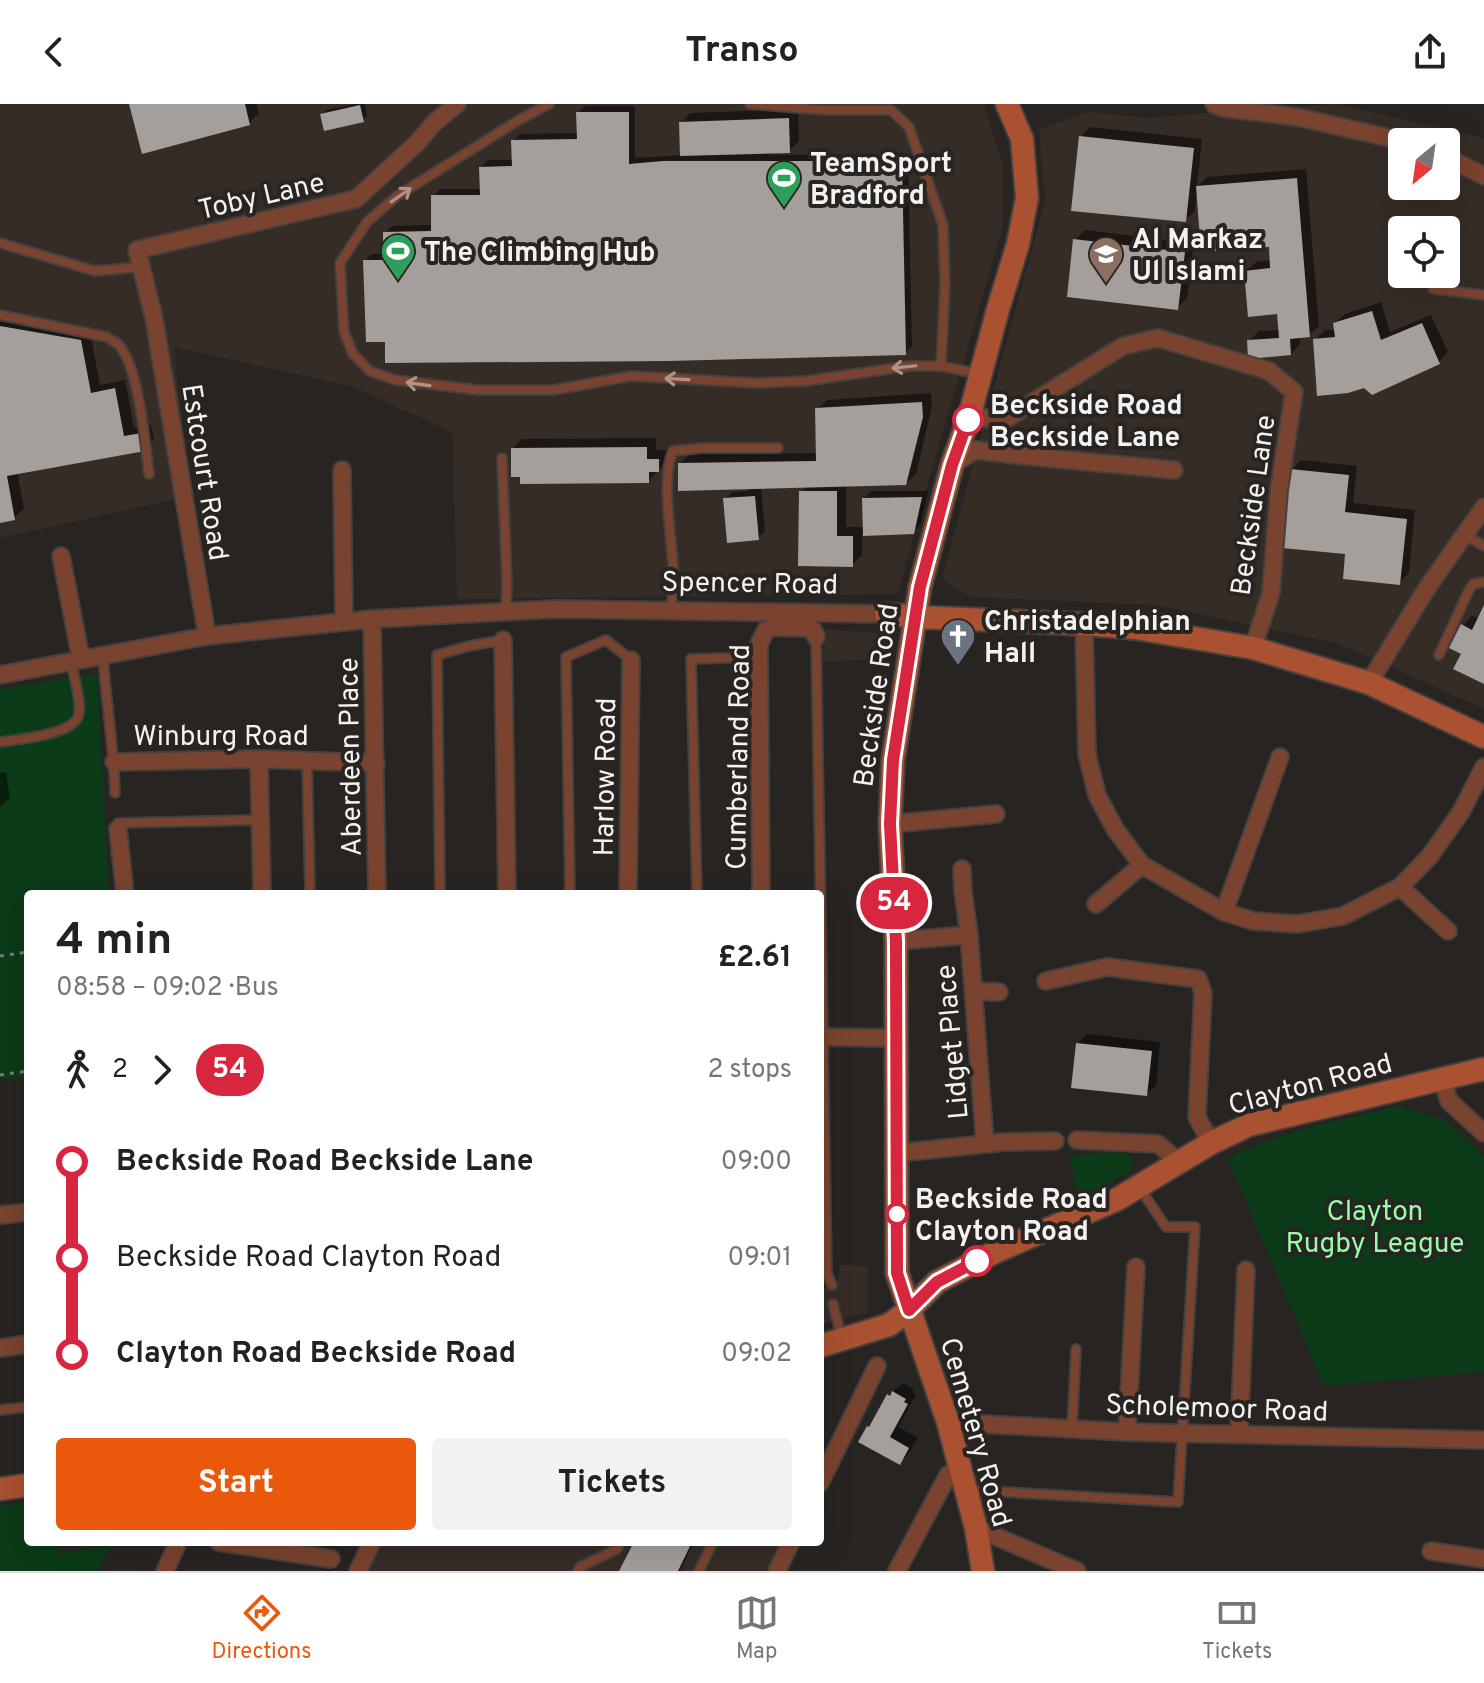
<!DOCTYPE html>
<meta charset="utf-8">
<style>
body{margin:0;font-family:Overpass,sans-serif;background:#f2f2f2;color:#222;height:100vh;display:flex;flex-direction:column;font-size:30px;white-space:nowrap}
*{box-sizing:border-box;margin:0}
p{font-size:26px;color:#767676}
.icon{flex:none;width:44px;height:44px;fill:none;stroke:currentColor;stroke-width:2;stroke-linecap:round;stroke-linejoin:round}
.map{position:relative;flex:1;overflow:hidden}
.drawer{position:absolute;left:24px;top:786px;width:800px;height:656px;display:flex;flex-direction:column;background:#fff;border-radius:8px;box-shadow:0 8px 32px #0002}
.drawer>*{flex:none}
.badge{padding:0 16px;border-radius:26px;font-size:28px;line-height:52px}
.needle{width:52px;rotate:209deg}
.buttons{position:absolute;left:1388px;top:24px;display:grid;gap:16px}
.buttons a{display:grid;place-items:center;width:72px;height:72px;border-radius:8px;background:#fff;box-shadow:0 8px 32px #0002;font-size:40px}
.map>.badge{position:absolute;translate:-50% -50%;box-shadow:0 0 0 4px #fff}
.legs{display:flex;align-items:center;gap:12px;height:88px;padding:0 32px;font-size:26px}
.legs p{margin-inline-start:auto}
.overview{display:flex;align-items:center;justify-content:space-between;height:136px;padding:0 32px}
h1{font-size:44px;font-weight:700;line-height:60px}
.button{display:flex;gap:16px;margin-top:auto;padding:16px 32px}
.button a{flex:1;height:92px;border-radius:8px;background:#ea580c;color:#fff;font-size:32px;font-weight:700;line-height:92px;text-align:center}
.button a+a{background:#f2f2f2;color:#222}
ul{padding:0 32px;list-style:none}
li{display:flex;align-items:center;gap:28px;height:96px;font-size:30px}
li i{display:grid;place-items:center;width:12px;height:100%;margin:0 10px;background:currentColor}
li i::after{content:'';width:20px;height:20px;margin:-10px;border:6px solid;border-radius:50%;background:#fff}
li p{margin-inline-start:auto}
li:first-child i{background:linear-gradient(#0000 50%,currentColor 0)}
li:last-child i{background:linear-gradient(currentColor 50%,#0000 0)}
header{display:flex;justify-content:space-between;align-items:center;height:104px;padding:0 32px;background:#fff;font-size:36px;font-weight:700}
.dock{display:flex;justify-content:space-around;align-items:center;height:112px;border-top:2px solid #e0e0e0;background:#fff;font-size:22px;color:#767676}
.dock a{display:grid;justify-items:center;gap:4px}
.dock .on{color:#ea580c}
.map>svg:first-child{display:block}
.built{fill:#352c26;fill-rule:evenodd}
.green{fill:#0b3b18}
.shadow{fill:#0007}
.building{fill:#a49f9b}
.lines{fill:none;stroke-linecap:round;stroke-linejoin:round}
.lane-casing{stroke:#45413e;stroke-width:12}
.street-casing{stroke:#45413e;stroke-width:20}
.secondary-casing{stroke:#45413e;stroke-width:26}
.path{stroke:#7c7976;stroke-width:3;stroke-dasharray:4 6;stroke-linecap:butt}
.lane{stroke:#7a432f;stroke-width:8}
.street{stroke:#7a432f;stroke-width:16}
.secondary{stroke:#a95131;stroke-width:22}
.oneway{stroke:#b19286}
.line-1-casing{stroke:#fff;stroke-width:18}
.line-1{stroke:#d7263d;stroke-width:12}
.stop-1-dot{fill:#fff;stroke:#d7263d;stroke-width:4}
.labels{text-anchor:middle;stroke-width:8;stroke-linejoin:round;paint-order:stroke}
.poi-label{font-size:28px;font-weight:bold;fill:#f4f2f0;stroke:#282421;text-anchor:start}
.street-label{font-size:28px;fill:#f4f2f0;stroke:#282421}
.stop-label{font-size:28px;font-weight:bold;fill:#f4f2f0;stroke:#282421;text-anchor:start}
.park-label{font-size:28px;fill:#94fda7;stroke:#282421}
</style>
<header><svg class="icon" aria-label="back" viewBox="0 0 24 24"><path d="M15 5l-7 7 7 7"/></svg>Transo<svg class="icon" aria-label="share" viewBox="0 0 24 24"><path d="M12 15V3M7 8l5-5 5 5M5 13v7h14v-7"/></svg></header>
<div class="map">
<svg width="1484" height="1467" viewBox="0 0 1484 1467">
<rect width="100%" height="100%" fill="#282421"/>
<path class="built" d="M0 0H984L1003 61 1002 126 927 382 898 490 457 495 452 328 350 282 174 243 190 392 0 434Z
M1337 0 1480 33 1484 35V605L1340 540 1156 501 973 493 954 484 942 474 1045 97 1039 25 1089 8 1150 14 1239 6ZM1402 38H1446V82H1402ZM1402 126H1446V170H1402Z
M823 525 890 530 889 554 823 558Z
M840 1161 868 1162V1208L820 1221V1184L838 1182Z
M361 1438H783L769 1467H348Z"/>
<path class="green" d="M97 570 109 790H28V973L0 976V585Z
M1400 1002 1446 1017 1484 1052V1268L1324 1282 1227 1053 1287 1030 1322 1020Z
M1118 1048C1130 1049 1137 1057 1129 1068L1078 1095 1069 1052Z
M28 1397V1438H57L59 1449 110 1442 98 1467H0V1402Z"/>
<path class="shadow" d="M131 0H256L259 9 249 19Z
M355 0H365L367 12 363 16 322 11 326 6Z
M585 2H635V54L682 51 681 19 690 9 798 5 799 37 789 47H773V51L908 50 912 242 905 249 387 235 365 157 372 150H385V129L392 122 433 121V92L440 85H482L481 64 488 56H514L513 37 520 30 578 29V9Z
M1090 23 1202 35 1197 83 1207 73 1306 65 1319 222 1309 231 1300 232V240L1291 250 1249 237 1259 227 1280 226 1279 208 1246 167 1256 158 1272 156 1270 141 1198 93H1196L1195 107 1185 116 1081 33Z
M1085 126 1194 139 1187 194 1177 204 1075 136Z
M1381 198 1390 228 1431 211 1448 248 1439 258 1316 235 1325 226 1336 225 1335 219 1345 210Z
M0 211 90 227 100 281 125 276 134 324 151 321 154 335 145 345 17 368 24 404 14 414 0 417Z
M931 289 932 302 916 370 906 379 846 381V423H864V394L871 387H928L920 421 913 428 862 430V451L852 461 801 388 807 382 761 383 765 427 758 434 725 395 732 388 749 387V383L680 360 690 350 818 349 817 305 827 296Z
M656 334V346H668V356L648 377 513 344 522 335Z
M1301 356 1357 362 1353 399 1415 406 1409 469 1399 479 1348 448 1292 366Z
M1484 506V578L1463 549V522L1472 512 1479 515Z
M6 668 10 694 0 703V669Z
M1087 930 1160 938 1156 981 1146 990 1078 940Z
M903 1279 914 1285 912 1288 916 1290 898 1323 918 1334 909 1349 900 1359 868 1323 875 1317 889 1291Z
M636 1438H694L680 1467H622Z"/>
<path class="building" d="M129 0H245L250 21 142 50Z
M360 1 364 18 324 27 320 10Z
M576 8H629V60L663 57H902L906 251 669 257 385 259V238H366L363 156H383V128L431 127V91H480L479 63 512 62 511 36 577 35Z
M789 14 790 49 680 52 679 18Z
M1079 32 1194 44 1186 118 1071 107Z
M1297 74 1310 233 1290 235 1291 251 1248 255 1247 236 1279 234 1277 210 1248 213 1244 167 1270 164 1269 143 1201 148 1196 82Z
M1073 135 1185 148 1178 206 1067 193Z
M1372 207 1381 236 1422 219 1440 260 1372 291 1364 284 1348 289 1317 292 1313 235 1335 233 1333 219Z
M0 222 81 236 91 289 115 284 124 332 142 329 145 347 7 372 15 416 0 419Z
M922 298 923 313 906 381 678 387V359L816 357 815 304Z
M647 343V355H659V368H649V379L520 380V373H511V344Z
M1290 365 1349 371 1345 408 1407 415 1400 481 1343 475 1345 450 1282 444Z
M799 387H837V432H853V463L798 462Z
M755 392 759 436 727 439 723 394Z
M922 393 914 430 863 432 862 394Z
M1484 501V580L1453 565 1461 550 1449 544 1461 520 1472 526Z
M1076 939 1152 947 1147 992 1071 984Z
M892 1287 906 1295 904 1298 908 1300 890 1333 909 1344 900 1361 858 1338 867 1322 869 1323 887 1290 890 1292Z
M634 1438H692L678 1467H619Z"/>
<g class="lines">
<g class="lane-casing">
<path id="lane" d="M549 0 519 16 397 92 367 118 340 159 344 228 353 250 370 267 395 276 478 286H554L631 272 755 279 806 277 909 262H941L980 270
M750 0 824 6H891L909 23 943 121 945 181 941 262
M0 139 95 167 141 163
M1433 185 1484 191
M0 211 107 233C108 234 118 240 118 240 139 262 145 339 149 370
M502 354 507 479 506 508
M1465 431 1484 442
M671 507C672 496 674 485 674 475 673 442 660 374 673 347L702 344H778
M816 533 827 1169 832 1181
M1439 551 1469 486 1473 480 1484 478
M103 552C106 598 114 643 115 689
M0 638C19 635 77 631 79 609 81 595 74 573 71 558
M307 656 310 790
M118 724V719L260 716
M440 790 437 551 469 542 503 536
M570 790 566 553 606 536 631 556
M697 790 691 555 759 553
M833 1200 841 1232
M0 1306 28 1303
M1072 1324 1076 1245
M970 1386 1178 1398 1195 1123H1166L1139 1083
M578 1467 580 1463 617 1445 620 1438
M699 1467 713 1438"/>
</g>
<g class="street-casing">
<path id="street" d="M1214 0 1223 4 1297 13 1407 38
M1446 53 1484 72
M970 310 1001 318 1123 242 1158 234 1269 267 1294 288 1279 386 1271 489 1253 544
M952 361 975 346C1041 355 1108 359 1174 366
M342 366 344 518
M61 452 81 555
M372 515 377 790
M1084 520 1087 650 1097 691 1115 725 1142 761 1224 808 1253 817 1297 820 1343 812 1400 783 1430 752 1461 708 1484 663
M207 532 154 214 137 146 356 95 417 39 435 18 457 0
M503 536 507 790
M0 571 207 532 372 515 556 505 886 510
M1369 579 1427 484 1484 403
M259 655 262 790
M114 658 259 655 376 659
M890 720 996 710
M118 725 125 790
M962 765 963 787 969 831
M1400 783 1448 827
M628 790 631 556
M761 790 759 540 766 526 773 523 808 524 813 526 816 533
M1096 800 1142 761
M1224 808 1280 653
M896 837 969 831 985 1040
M1046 877 1107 863 1198 875 1203 889 1197 1013 1211 1039
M974 887 999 888
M820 933 897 934
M1442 975 1449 997 1484 1029
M1077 1036 1158 1040 1179 1058
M898 1049 1004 1038 1055 1037
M0 1111 28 1108
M0 1244 28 1240
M948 1318 1127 1328 1484 1336
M1127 1328 1136 1163
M1239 1330 1246 1166
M820 1379 877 1262
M976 1424 1077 1467
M219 1438 331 1455
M1431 1447 1484 1455
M165 1467 178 1438
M358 1467 372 1438
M777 1467 791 1438
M897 1467 948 1371 961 1363"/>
</g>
<g class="secondary-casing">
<path id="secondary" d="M886 510 916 513 1084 520 1135 524 1253 544 1369 579 1484 633
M820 1242 889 1221 909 1206 937 1178 997 1147 1116 1096 1211 1039 1249 1021 1484 965
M0 1385 28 1381
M983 1467 976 1424 948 1318 897 1169 896 837 890 720 893 656 920 483 952 361 970 310 998 205 1018 140 1027 94 1022 35 1007 0"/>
</g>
<path class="path" d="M0 852 28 848
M0 971 28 967"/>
<use href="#lane" class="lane"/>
<use href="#street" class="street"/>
<use href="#secondary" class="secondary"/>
</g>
<defs><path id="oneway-shaft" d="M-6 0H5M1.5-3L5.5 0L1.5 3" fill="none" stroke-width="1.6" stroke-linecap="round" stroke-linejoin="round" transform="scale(2)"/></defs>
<g class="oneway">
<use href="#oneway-shaft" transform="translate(401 91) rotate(-35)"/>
<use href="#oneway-shaft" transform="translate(904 263) rotate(174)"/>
<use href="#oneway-shaft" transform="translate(677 275) rotate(-177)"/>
<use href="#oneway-shaft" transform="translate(418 280) rotate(-172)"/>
</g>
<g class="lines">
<g class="line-1-casing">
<path id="line-1" d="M968 316 952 361 920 483 893 656 890 720 896 837 897 1169 909 1206 937 1178 977 1157"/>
</g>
<use href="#line-1" class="line-1"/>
</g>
<defs>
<g id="stadium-pin" transform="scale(1.8)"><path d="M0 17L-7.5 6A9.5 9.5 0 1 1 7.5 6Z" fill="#2e9e5b" stroke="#282421"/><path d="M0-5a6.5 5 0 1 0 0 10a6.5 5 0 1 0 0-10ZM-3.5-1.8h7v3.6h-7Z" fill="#fff"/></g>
<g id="school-pin" transform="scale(1.8)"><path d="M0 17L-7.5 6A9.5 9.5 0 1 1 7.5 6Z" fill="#8d6e63" stroke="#282421"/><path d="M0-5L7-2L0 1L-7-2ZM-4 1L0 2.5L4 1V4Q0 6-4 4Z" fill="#fff"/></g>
<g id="church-pin" transform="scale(1.8)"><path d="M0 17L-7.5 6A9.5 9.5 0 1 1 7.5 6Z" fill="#6b7280" stroke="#282421"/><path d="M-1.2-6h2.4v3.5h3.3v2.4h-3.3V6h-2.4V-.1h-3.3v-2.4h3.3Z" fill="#fff"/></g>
</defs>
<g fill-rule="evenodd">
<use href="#stadium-pin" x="784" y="74"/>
<use href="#stadium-pin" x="398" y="147"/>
<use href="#school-pin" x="1106" y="150"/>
<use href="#church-pin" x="958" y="532"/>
</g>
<g class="stop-1-dot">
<circle cx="968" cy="316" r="14"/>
<circle cx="897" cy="1110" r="10"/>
<circle cx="977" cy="1157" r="14"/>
</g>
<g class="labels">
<g class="poi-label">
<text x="810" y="68">TeamSport<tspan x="810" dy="32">Bradford</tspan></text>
<text x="1132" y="144">Al Markaz<tspan x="1132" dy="32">Ul Islami</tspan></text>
<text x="424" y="157">The Climbing Hub</text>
<text x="984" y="526">Christadelphian<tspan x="984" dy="32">Hall</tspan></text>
</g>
<g class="street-label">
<text transform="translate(261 91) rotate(-13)" y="10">Toby Lane</text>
<text transform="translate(206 368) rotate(81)" y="10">Estcourt Road</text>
<text transform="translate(1252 401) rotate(-82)" y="10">Beckside Lane</text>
<text transform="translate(750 478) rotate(1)" y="10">Spencer Road</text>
<text transform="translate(875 591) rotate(-82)" y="10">Beckside Road</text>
<text x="221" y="641">Winburg Road</text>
<text transform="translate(349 653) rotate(-91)" y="10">Aberdeen Place</text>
<text transform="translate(737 653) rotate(-89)" y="10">Cumberland Road</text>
<text transform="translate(604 673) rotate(-89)" y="10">Harlow Road</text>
<text transform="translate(951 938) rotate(-95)" y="10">Lidget Place</text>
<text transform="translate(1310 979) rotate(-15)" y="10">Clayton Road</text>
<text transform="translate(1217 1303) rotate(2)" y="10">Scholemoor Road</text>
<text transform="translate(977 1328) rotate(74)" y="10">Cemetery Road</text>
</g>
<g class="stop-label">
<text x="990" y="310">Beckside Road<tspan x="990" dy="32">Beckside Lane</tspan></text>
<text x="915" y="1104">Beckside Road<tspan x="915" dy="32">Clayton Road</tspan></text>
</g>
<g class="park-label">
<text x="1375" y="1116">Clayton<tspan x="1375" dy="32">Rugby League</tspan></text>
</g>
</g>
</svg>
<div class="buttons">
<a><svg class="needle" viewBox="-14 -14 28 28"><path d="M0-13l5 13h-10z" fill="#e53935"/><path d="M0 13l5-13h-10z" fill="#767676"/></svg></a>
<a><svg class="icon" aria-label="locate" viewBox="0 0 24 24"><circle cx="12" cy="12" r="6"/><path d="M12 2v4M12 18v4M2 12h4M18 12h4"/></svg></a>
</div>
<b class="badge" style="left:894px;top:799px;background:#d7263d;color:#fff">54</b>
<section class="drawer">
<div class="overview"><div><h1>4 min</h1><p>08:58 – 09:02 · Bus</p></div><b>£2.61</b></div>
<div class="legs"><svg class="icon" aria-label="walk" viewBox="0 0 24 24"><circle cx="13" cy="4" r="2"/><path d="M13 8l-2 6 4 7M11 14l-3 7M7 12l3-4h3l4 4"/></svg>2<svg class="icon" aria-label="forward" viewBox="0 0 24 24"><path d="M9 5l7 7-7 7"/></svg><b class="badge" style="background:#d7263d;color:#fff">54</b><p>2 stops</p></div>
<ul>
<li><i style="color:#d7263d"></i><b>Beckside Road Beckside Lane</b><p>09:00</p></li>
<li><i style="color:#d7263d"></i><span>Beckside Road Clayton Road</span><p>09:01</p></li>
<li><i style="color:#d7263d"></i><b>Clayton Road Beckside Road</b><p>09:02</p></li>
</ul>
<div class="button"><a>Start</a><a>Tickets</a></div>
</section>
</div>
<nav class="dock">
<a class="on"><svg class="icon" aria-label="directions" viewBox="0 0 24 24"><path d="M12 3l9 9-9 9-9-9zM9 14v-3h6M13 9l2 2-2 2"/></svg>Directions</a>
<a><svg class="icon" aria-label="map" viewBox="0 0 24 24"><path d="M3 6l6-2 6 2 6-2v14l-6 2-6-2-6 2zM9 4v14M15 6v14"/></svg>Map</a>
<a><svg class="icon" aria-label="tickets" viewBox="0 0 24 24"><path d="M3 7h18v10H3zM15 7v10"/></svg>Tickets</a>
</nav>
